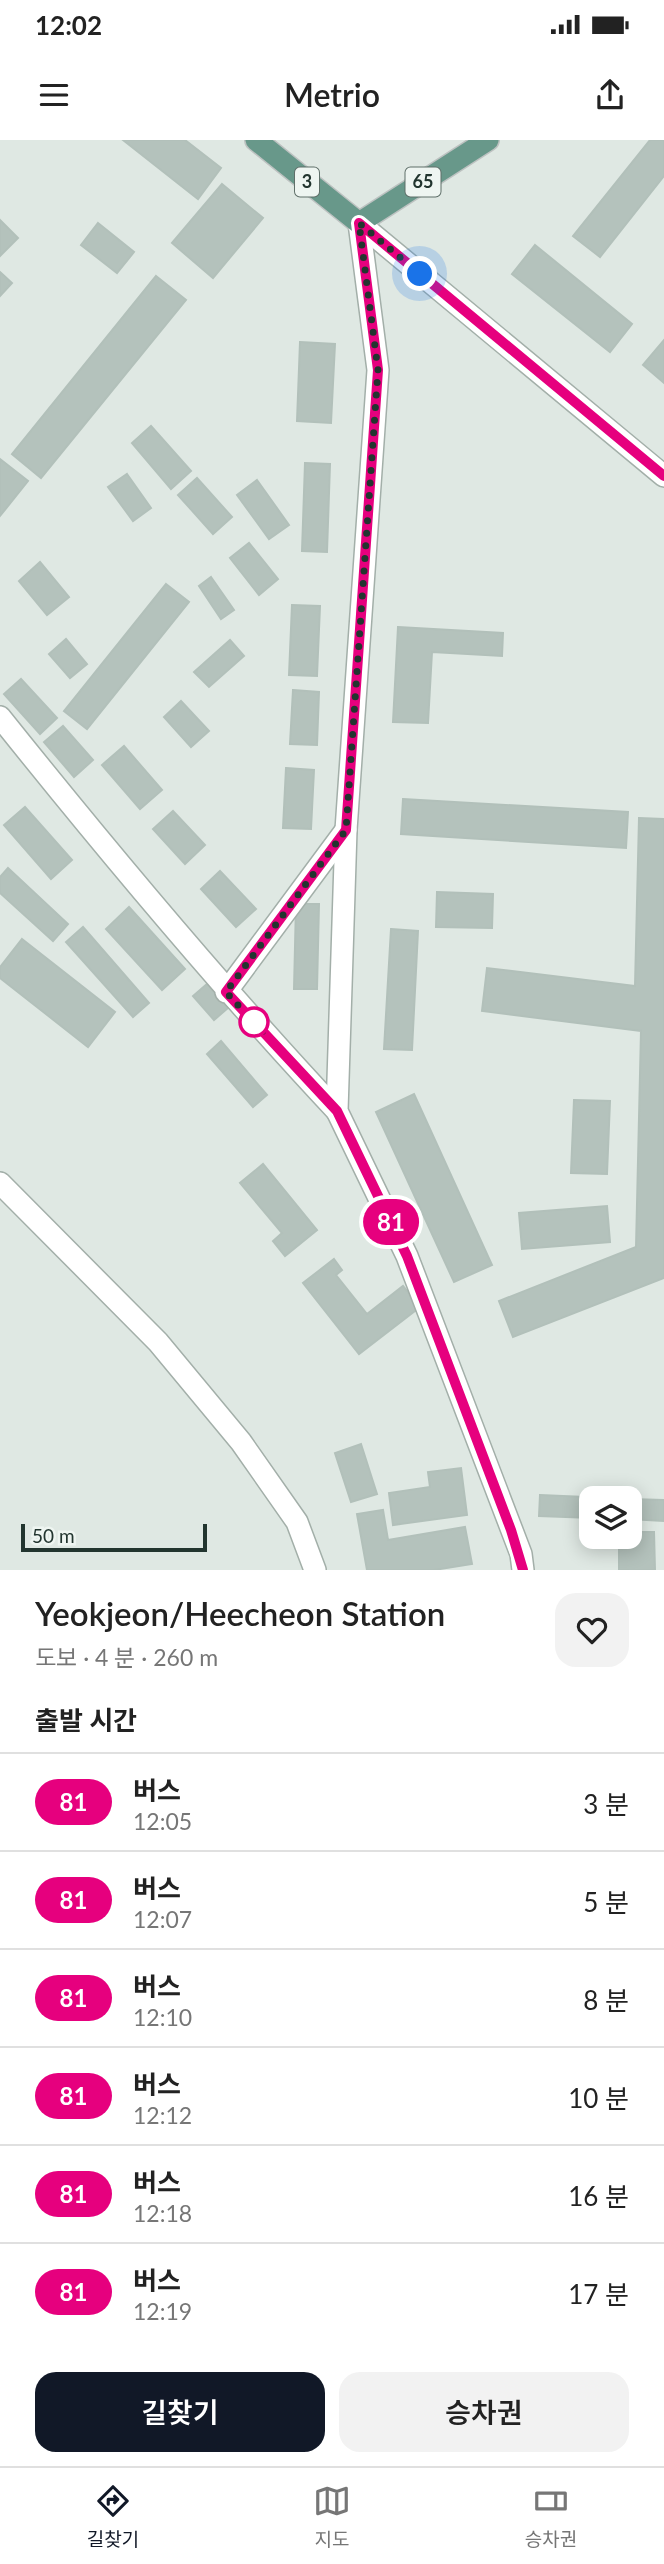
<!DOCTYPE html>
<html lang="ko">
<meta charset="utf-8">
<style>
body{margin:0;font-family:Lato,"Noto Sans KR",sans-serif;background:#f2f2f2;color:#222;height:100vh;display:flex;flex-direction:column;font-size:26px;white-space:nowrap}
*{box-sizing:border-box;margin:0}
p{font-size:23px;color:#767676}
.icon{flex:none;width:38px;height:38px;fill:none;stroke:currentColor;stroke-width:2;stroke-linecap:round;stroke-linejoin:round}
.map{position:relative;height:1430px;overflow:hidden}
.panel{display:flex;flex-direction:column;background:#fff;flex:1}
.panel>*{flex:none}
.badge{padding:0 14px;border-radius:23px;font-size:24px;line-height:46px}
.fabs{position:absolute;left:579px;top:1346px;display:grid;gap:14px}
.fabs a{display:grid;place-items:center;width:63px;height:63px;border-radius:14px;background:#fff;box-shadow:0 4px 18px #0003;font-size:35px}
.scale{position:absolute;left:21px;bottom:18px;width:186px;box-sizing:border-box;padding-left:7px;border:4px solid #22352f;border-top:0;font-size:19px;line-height:24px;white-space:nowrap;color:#22352f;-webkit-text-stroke:5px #eef5f1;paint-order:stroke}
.you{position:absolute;width:35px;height:35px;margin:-18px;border:5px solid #fff;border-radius:50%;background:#1a73e8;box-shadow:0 0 0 10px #1a73e833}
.map>.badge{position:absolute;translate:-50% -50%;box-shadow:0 0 0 4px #fff}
h2{padding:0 35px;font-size:26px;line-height:63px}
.round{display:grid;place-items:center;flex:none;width:74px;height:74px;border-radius:21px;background:#f2f2f2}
.summary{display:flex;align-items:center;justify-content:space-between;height:119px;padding:0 35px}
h1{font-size:33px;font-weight:600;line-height:52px}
.cta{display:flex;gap:14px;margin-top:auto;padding:14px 35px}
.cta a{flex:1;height:80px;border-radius:21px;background:#111827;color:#fff;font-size:28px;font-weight:600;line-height:80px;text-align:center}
.cta a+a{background:#f2f2f2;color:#222}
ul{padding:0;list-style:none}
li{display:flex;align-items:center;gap:21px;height:98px;padding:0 35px;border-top:2px solid #e0e0e0}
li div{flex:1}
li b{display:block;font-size:26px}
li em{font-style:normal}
li .badge{min-width:77px;font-weight:700;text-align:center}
.status{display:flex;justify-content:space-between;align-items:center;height:49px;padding:0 35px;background:#fff;direction:ltr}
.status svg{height:19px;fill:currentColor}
header{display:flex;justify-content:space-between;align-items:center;height:91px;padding:0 35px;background:#fff;font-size:32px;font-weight:600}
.tabs{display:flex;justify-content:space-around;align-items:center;height:98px;border-top:2px solid #e0e0e0;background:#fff;font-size:19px;color:#767676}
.tabs a{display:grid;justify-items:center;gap:4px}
.tabs .current{color:#111827}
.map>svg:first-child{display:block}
.building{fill:#b4c2bc;stroke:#b2c0ba;stroke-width:2}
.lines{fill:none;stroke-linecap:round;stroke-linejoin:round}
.minor-casing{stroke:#a3afa9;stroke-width:24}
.tertiary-casing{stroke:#a3afa9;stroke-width:24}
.primary-casing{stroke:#bdc2c1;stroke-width:24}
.minor{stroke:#fff;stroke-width:21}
.tertiary{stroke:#fff;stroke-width:21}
.primary{stroke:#68988a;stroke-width:21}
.line-casing{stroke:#fff;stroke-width:16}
.line{stroke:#e6007e;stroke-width:10}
.walk{stroke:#22352f;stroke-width:7;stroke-dasharray:0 12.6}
.stop-dot{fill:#fff;stroke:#e6007e;stroke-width:3.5}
.labels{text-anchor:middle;stroke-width:5;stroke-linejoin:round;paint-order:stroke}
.shield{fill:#eef5f1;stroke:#5f6f69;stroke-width:2}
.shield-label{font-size:18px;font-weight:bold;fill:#22352f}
</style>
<div class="status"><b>12:02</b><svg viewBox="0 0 49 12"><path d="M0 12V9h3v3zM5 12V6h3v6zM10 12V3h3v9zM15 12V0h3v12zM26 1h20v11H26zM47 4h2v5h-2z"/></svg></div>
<header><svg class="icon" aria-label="menu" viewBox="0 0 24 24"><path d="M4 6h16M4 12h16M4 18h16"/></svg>Metrio<svg class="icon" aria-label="share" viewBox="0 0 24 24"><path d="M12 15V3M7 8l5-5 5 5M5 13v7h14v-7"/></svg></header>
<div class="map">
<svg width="664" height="1430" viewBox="0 0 664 1430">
<rect width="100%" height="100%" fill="#dfe8e3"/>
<path class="building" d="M123 0H185L221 28 198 59Z
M650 0H664V36L600 117 573 96Z
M222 44 263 78 213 138 172 103Z
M0 80 18 98 0 116Z
M98 83 134 112 117 133 81 105Z
M535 105 632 184 610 212 512 134Z
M0 132 12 143 0 156Z
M156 136 186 160 41 338 12 314Z
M664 200V243L643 225Z
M300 202 335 204 331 283 297 281Z
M151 286 191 331 171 349 132 303Z
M0 319 28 341 0 376Z
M305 323 330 324 327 412 302 411Z
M127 334 151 368 133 381 108 347Z
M197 338 232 377 213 394 178 355Z
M257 340 289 385 269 399 237 355Z
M249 403 278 439 259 455 230 418Z
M40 422 69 457 47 475 19 441Z
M211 437 234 470 221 479 199 446Z
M166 444 189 462 87 589 64 571Z
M292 465 320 466 317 536 289 535Z
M398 487 503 493 502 516 432 512 428 583 393 582Z
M66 499 87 524 70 538 49 514Z
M230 500 244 516 209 547 194 532Z
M21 539 57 578 40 594 4 554Z
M293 550 319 552 317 605 290 604Z
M181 561 209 591 191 607 164 577Z
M63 586 93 620 74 637 44 602Z
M124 606 162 650 140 669 102 625Z
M286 628 314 630 311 689 283 688Z
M403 659 628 672 626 708 401 694Z
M25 667 72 720 51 739 4 685Z
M173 671 205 705 185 724 153 689Z
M639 678 664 679V1138L513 1197 499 1161 636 1107 641 891 482 871 487 828 635 846Z
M8 728 68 784 53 801 0 753V737Z
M220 731 256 769 236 787 201 749Z
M437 752 493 754 492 788 436 787Z
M296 764H319L317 849H294Z
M129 767 185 829 162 850 106 789Z
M83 787 149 863 133 877 66 802Z
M391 789 418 791 412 910 384 909Z
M22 799 115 872 88 907 0 838V827Z
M207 844 228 868 214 880 193 856Z
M221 901 267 955 253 967 207 914Z
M414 954 492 1125 454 1142 376 972Z
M574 960 610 961 607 1034 571 1033Z
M263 1024 317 1090 285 1116 273 1101 282 1093 240 1043Z
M607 1066 610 1102 522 1109 519 1073Z
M334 1119 342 1130 336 1135 367 1174 403 1146 420 1167 359 1214 303 1143Z
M361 1304 377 1354 351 1362 335 1313Z
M461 1328 467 1375 393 1385 389 1353 430 1347 428 1332Z
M540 1355 609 1358H592V1378L539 1376Z
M630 1359 664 1360V1381L630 1379Z
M383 1370 388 1400 465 1387 472 1424 434 1430H367L357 1374Z
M630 1392H654L655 1430H619V1396H630Z"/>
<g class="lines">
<g class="minor-casing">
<path id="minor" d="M359 83 664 336
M0 577C108 712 219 845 337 971
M226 852 346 690
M0 1043 158 1202 241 1302 297 1382 315 1430"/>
</g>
<g class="tertiary-casing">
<path id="tertiary" d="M359 83 378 230 346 690 337 971 407 1116 521 1414 523 1430"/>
</g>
<g class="primary-casing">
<path id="primary" d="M256 0 359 83 488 0"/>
</g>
<use href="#minor" class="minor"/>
<use href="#tertiary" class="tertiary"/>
<use href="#primary" class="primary"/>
</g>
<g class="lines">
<g class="line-casing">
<path id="line" d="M523 1430 511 1390 407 1116 337 971 226 852 346 690 378 230 359 83 664 336"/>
</g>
<use href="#line" class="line"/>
<path class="walk" d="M254 882 263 892 226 852 346 690 378 230 359 83 420 134"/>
</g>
<circle class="stop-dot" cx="254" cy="882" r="14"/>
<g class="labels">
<g class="shield">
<rect x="295" y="27.5" width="24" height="29" rx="5"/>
<rect x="405.5" y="27.5" width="35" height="29" rx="5"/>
</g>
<g class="shield-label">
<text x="307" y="48">3</text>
<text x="423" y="48">65</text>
</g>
</g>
</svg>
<div class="fabs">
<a><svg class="icon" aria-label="layers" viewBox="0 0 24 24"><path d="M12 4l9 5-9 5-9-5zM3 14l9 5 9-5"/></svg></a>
</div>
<div class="scale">50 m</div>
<div class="you" style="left:420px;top:134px"></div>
<b class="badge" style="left:391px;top:1082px;background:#e6007e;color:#fff">81</b>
</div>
<section class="panel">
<div class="summary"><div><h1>Yeokjeon/Heecheon Station</h1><p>도보 · 4 분 · 260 m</p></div><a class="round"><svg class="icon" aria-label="heart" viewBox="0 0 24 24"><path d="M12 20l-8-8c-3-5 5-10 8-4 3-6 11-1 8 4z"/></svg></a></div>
<h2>출발 시간</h2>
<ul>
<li><span class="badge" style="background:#e6007e;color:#fff">81</span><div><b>버스</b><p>12:05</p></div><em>3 분</em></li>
<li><span class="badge" style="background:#e6007e;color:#fff">81</span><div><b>버스</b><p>12:07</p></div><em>5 분</em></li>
<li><span class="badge" style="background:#e6007e;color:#fff">81</span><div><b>버스</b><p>12:10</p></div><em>8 분</em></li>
<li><span class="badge" style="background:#e6007e;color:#fff">81</span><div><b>버스</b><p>12:12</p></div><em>10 분</em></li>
<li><span class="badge" style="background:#e6007e;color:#fff">81</span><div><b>버스</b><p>12:18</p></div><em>16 분</em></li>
<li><span class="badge" style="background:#e6007e;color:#fff">81</span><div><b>버스</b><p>12:19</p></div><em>17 분</em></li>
</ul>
<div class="cta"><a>길찾기</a><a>승차권</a></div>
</section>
<nav class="tabs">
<a class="current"><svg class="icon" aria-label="directions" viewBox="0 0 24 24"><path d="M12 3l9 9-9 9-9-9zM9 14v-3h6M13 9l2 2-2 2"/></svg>길찾기</a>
<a><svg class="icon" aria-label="map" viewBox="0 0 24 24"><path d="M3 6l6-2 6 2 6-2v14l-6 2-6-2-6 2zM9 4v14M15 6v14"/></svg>지도</a>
<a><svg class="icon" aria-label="tickets" viewBox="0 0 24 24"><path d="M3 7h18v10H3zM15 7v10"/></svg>승차권</a>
</nav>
